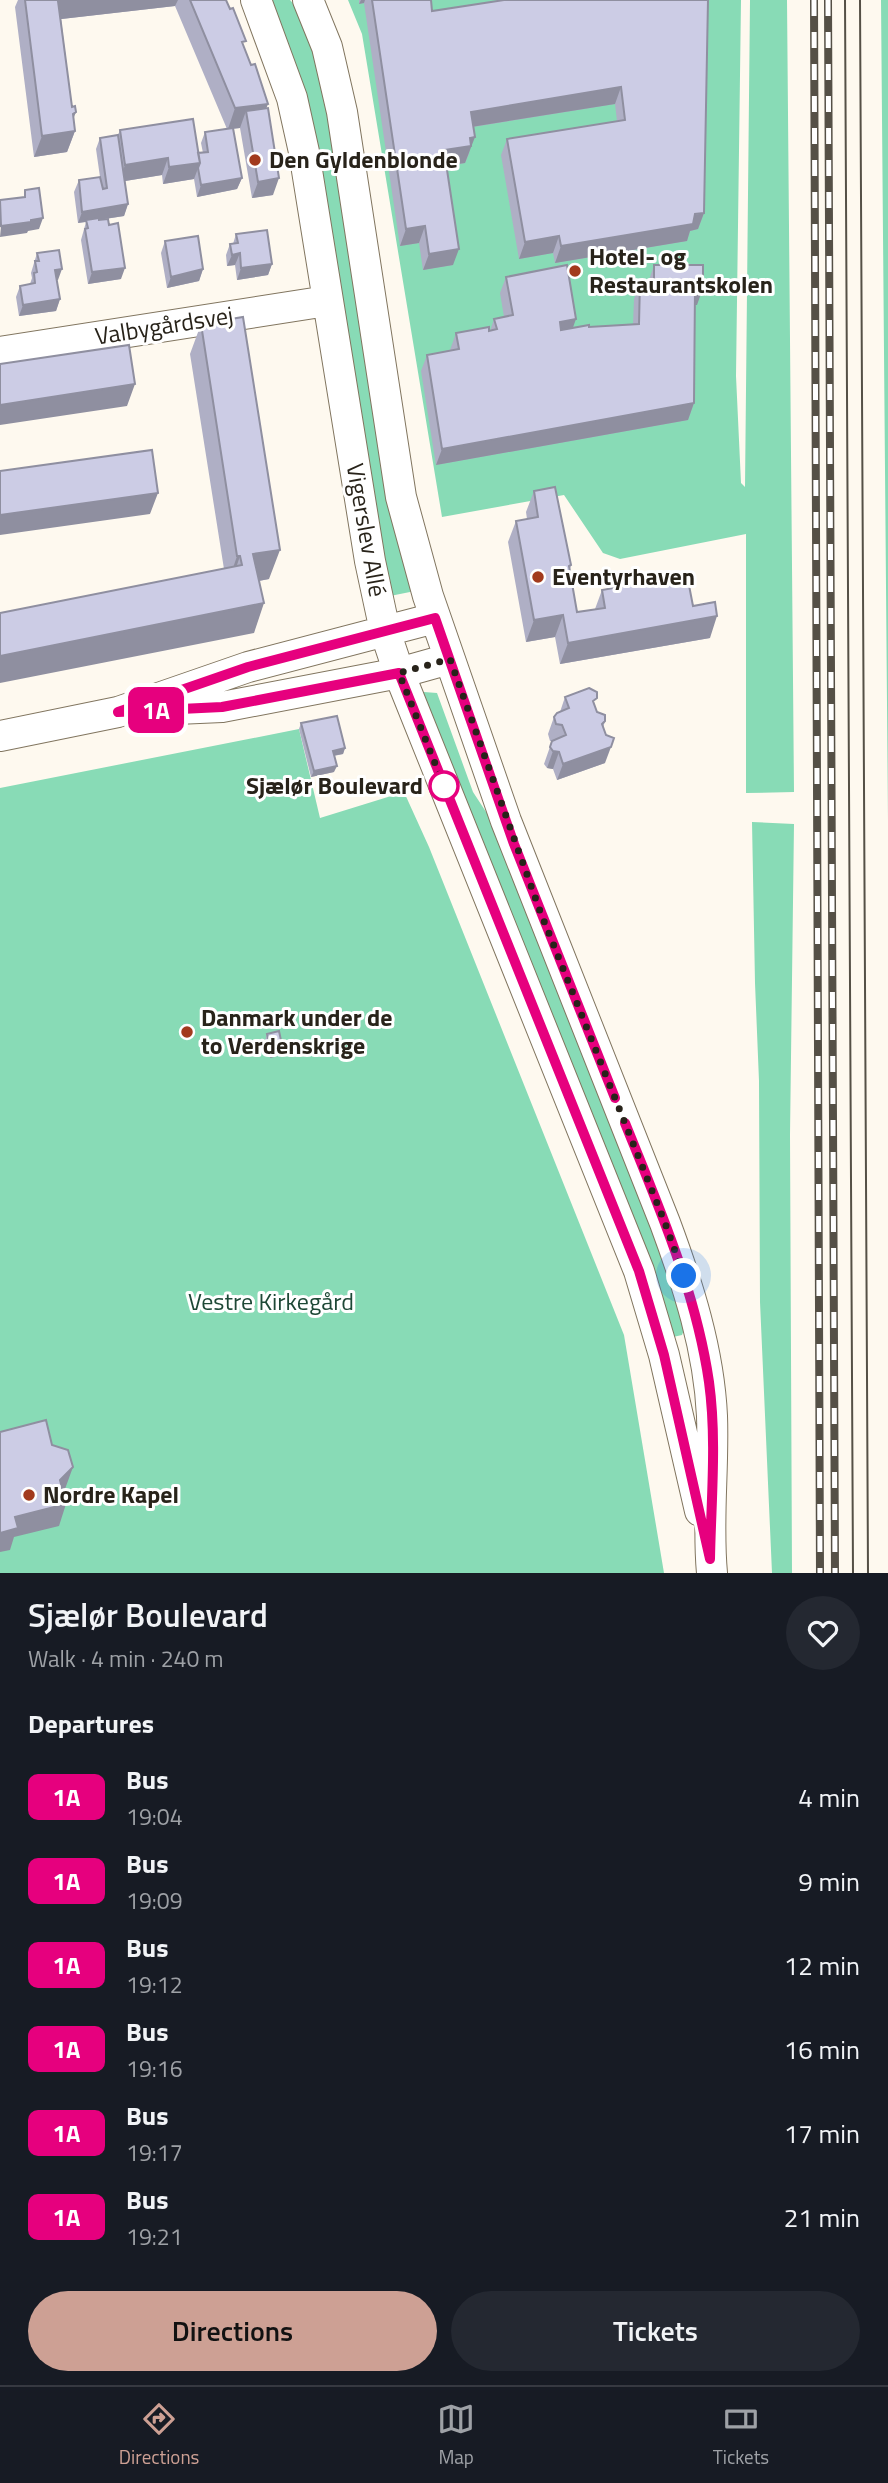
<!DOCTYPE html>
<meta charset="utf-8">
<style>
body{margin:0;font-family:"Titillium Web",sans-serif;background:#242831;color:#f1f3f6;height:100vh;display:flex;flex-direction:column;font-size:26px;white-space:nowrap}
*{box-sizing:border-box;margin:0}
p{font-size:23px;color:#9ea1a6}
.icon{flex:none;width:38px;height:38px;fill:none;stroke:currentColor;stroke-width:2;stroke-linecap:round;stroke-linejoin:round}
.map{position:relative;height:1573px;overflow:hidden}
.details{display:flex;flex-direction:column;background:#171b24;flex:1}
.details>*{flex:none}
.badge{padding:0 14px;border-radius:10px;font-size:24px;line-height:46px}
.you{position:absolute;width:35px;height:35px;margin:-18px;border:5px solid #fff;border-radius:50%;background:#1a73e8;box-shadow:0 0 0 10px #1a73e833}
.map>.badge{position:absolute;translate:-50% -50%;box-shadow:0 0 0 4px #fff}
h2{padding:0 28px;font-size:26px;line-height:63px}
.round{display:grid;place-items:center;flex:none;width:74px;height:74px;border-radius:37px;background:#242831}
.head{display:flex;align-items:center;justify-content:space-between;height:119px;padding:0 28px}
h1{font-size:33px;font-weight:600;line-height:52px}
.cta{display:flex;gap:14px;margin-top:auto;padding:14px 28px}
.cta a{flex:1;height:80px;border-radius:42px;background:#cda094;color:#111;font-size:28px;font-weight:600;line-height:80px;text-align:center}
.cta a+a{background:#242831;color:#f1f3f6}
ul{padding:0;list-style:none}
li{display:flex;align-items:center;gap:21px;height:84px;padding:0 28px}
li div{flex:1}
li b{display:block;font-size:26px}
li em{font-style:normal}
li .badge{min-width:77px;font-weight:700;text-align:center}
.menu{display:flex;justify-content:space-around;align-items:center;height:98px;border-top:2px solid #363941;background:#171b24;font-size:19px;color:#9ea1a6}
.menu a{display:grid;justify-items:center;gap:4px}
.menu .current{color:#cda094}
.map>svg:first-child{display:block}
.green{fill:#88dbb6}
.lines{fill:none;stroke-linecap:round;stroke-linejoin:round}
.minor-casing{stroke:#81755f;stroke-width:32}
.minor{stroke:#fff;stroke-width:30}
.tram{stroke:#555046;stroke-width:2}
.rail-casing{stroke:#555046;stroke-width:8}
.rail{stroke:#fff;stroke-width:5;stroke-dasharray:16;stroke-linecap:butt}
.wall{fill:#afafc5}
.shaded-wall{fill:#8f8fa0}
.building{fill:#cccce5;stroke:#8f8fa0;stroke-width:2}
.line-casing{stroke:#fff;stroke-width:16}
.line{stroke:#e6007e;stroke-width:10}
.walk{stroke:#28231a;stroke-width:7;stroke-dasharray:0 12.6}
.poi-dot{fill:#a23a1d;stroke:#fff;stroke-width:2.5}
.stop-dot{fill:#fff;stroke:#e6007e;stroke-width:3.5}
.labels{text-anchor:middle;stroke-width:6;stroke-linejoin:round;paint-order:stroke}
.poi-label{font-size:24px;font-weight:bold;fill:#28231a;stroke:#fff;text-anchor:start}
.street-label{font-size:24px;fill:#28231a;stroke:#fff}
.stop-label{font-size:24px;font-weight:bold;fill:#28231a;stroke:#fff;text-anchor:end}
.park-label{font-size:24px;fill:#1d4836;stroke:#fff}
</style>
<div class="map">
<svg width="888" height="1573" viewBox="0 0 888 1573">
<rect width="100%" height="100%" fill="#fef9ef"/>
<path class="green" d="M267 0H290L301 12 318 53 415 591 390 596Z
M348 0H741L736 376 741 483 745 487 750 0H787L794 792 746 793V534L620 559 603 553 564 495 442 517 362 34Z
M881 0H888V820Z
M424 692 437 693 473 792 490 818 663 1256 684 1330 682 1335 673 1337 421 694Z
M299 729 320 818 404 792 429 847 624 1335 664 1573H0V788Z
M752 822 794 824 790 1135 792 1573H772L760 1302 759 1081 755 983Z"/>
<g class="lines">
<g class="minor-casing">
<path id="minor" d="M256 0 292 98 304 152 370 561 385 631 399 673 639 1271 664 1355 700 1511
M308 0 327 47 342 112 401 497 428 596 506 821 665 1223C688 1285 709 1350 712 1416 714 1468 707 1521 712 1573
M0 352 327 301
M154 710 222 707 399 673 449 659
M0 736 118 712 248 667 435 618"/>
</g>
<use href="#minor" class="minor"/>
<path class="tram" d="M845 0 853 1573
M860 0 868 1573"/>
<g class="rail-casing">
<path id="rail" d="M814 0 820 1573
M828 0 835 1573"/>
</g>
<use href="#rail" class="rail"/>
</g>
<path class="wall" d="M18 0H226L266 109 273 195 252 198 240 128 233 129 242 178 237 189 197 197 194 179 163 184 162 175 125 181 128 204 124 216 99 220 121 279 88 284 81 240 86 222 78 223 74 192 79 180 100 177 96 149 100 138 118 135 120 130 198 153H203L201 143 205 132 227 129 175 6 61 19 75 131 67 152 34 157 15 7Z
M359 0H431L432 11 708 0 704 213 698 229 690 231 687 241 555 263 553 253 519 259 501 155 507 139 617 121 615 104 473 127 469 154 465 163 446 166 453 265 423 270 419 243 400 246 364 3 359 4Z
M236 234 272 264 268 275 237 280 235 265 227 266 226 255 230 244H233Z
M165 241 203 269 199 281 167 288 161 253Z
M37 253 58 280H57L60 299 56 311 19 316 16 297 20 286 30 284 32 278 31 273Z
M654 265 697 305H695L694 403 688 420 436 465 421 371 427 355 450 350 456 333 490 331 494 319 504 317 500 293 506 277 572 328 633 325 634 299 640 282 648 283Z
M201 324 269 579 259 581 254 633 224 569 190 354Z
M534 491 571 565 570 569 577 612 595 609 602 590 693 606 710 638 560 664 555 637 526 642 508 542 516 521 527 519 526 512Z
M565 697 594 704 597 712 605 721 603 728 605 763 557 780 553 769 547 768 544 764 552 741H550L548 734 554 717 560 712Z
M301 723 345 748 343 754 334 756V772L311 777 299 729Z
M267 1034 283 1050 281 1055 270 1058 265 1040Z"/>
<path class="shaded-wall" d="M59 0H178L175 6 53 20Z
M361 0H365L364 3 359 4Z
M621 87 615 104 465 128 471 112Z
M268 104 260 125 246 111 240 128 228 129 235 108Z
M76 112 68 132 75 131 67 152 34 157 42 136Z
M475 137 465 163 438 167 444 150 470 138Z
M168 158 162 175 119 182 125 165Z
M200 163 194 179 163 184 169 167Z
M242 178 237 189 197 197 201 185Z
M279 178 273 195 252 198 258 182Z
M128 204 124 216 78 223 82 212Z
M704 213 698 229 690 231 687 241 555 263 561 246Z
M43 218 39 229 28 231 27 233 0 237 1 226Z
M425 226 419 243 400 246 406 229Z
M559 236 553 253 519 259 525 242Z
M459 249 453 265 423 270 429 254Z
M240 253 235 265 227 266 232 255Z
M272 264 268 275 237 280 241 268Z
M125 268 121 279 88 284 92 272Z
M62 269 58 280 51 281 55 270Z
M203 269 199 281 167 288 171 277Z
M695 288H703L697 305H689Z
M60 299 56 311 19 316 23 305Z
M576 319 570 336 554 339 560 322Z
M135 384 127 406 0 425V405Z
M694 403 688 420 436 465 442 449Z
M158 493 150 514 0 535V515Z
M280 550 269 579 242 584 253 554Z
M237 556H240L230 586H227Z
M264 603 254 633 0 683V656Z
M563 615 555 637 526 642 534 620Z
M717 616 710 638 560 664 568 643Z
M611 747 605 763 557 780 563 764Z
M345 748 343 754 331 756 333 751Z
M553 751 559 752 553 769 547 768Z
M337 766 334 772 311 777 314 771Z
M283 1050 281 1055 270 1058 272 1053Z
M73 1467 65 1489 52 1501 60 1480Z
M66 1504 59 1526 14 1537 10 1550 0 1552V1533L15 1517Z"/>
<path class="building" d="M25 0H59L58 1 72 107 75 106 76 112 73 114 75 131 42 136Z
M190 0H226L230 9 233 8 246 41 242 42 251 65 255 64 268 104 235 108Z
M372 0H431L432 11 504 0H708L704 213 695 214 693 224 561 246 559 236 525 242 507 139 625 120 621 87 471 112 475 137 470 138 471 146 444 150 459 249 429 254 425 226 406 229Z
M268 108 279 178 258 182 246 111Z
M193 119 200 163 169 167 168 158 125 165 120 130Z
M233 128 242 178 201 185 198 168 200 163 198 153 208 152 205 132Z
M118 135 128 204 82 212 79 180 100 177 103 189 107 188 100 138Z
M39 188 43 218 31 220V222L1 226 0 200 25 197V190Z
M99 218V220L108 219 109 225 118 223 125 268 92 272 85 229 88 228 86 220Z
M267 230 272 264 241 268 240 253 232 255 230 244 238 243 236 234Z
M198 236 203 269 171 277 165 241Z
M59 250 62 269 55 270 60 299 23 305 20 286 35 283 34 273 37 272 35 261H39L37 253Z
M567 265 576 319 560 322 561 330 589 325V327L639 324 640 282 654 283V265H703V288H695L694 403 442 449 427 355 459 349 456 333 489 327V331L497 329 494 319 513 315 506 277Z
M243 317 280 550 253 554 264 603 0 656V613L242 565 240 556H237L201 324Z
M129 345 135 384 0 405V364Z
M152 450 158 493 0 515V471Z
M555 487 571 565 569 566 577 612 605 608 602 590 687 575 693 606 715 602 717 616 568 643 563 615 534 620 516 521 538 517 534 491Z
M589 688 597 692V698L593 701 597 712 605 715V721L602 724 606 735 614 738 611 747 563 764 559 752 553 751 550 747 552 741 566 735 562 725 556 724 554 717 557 713 569 708 565 697Z
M337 716 345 748 333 751 337 766 314 771 301 723Z
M279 1031 283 1050 272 1053 267 1034Z
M46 1420 52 1445 68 1450 73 1467 60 1480 66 1504 15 1517 18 1528 0 1533V1432Z"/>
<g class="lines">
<g class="line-casing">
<path id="line" d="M615 1098 514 844 435 618 248 667 118 712 222 707 399 673 639 1271 664 1355 710 1559C711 1501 717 1440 709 1382 696 1292 659 1207 625 1123"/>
</g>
<use href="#line" class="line"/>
<path class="walk" d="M444 786 399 673 450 659 540 911 665 1223 684 1276"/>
</g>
<g class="poi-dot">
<circle cx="255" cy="160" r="7"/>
<circle cx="575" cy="271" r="7"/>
<circle cx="538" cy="577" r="7"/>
<circle cx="187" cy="1032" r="7"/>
<circle cx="29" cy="1495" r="7"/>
</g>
<circle class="stop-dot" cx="444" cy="786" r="14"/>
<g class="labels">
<g class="poi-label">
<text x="269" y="168">Den Gyldenblonde</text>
<text x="589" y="265">Hotel- og<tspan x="589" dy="28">Restaurantskolen</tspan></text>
<text x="552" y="585">Eventyrhaven</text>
<text x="201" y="1026">Danmark under de<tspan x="201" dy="28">to Verdenskrige</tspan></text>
<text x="43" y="1503">Nordre Kapel</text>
</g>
<g class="street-label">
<text transform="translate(164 326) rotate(-9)" y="8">Valbygårdsvej</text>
<text transform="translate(366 530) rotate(80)" y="8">Vigerslev Allé</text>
</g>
<g class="stop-label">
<text x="423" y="794">Sjælør Boulevard</text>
</g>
<g class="park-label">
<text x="271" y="1310">Vestre Kirkegård</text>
</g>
</g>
</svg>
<div class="you" style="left:684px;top:1276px"></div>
<b class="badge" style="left:156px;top:710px;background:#e6007e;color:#fff">1A</b>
</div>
<section class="details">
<div class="head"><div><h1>Sjælør Boulevard</h1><p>Walk · 4 min · 240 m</p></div><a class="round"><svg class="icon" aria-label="heart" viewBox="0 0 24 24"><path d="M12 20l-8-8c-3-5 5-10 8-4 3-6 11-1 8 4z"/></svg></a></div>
<h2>Departures</h2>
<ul>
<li><span class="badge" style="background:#e6007e;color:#fff">1A</span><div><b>Bus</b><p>19:04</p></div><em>4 min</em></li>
<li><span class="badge" style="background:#e6007e;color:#fff">1A</span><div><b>Bus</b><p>19:09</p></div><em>9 min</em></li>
<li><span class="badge" style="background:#e6007e;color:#fff">1A</span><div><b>Bus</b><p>19:12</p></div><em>12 min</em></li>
<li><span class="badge" style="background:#e6007e;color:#fff">1A</span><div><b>Bus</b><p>19:16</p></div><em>16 min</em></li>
<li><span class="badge" style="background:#e6007e;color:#fff">1A</span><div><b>Bus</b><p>19:17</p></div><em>17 min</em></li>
<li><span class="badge" style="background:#e6007e;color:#fff">1A</span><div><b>Bus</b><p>19:21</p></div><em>21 min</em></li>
</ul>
<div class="cta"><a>Directions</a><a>Tickets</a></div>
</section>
<nav class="menu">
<a class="current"><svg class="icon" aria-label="directions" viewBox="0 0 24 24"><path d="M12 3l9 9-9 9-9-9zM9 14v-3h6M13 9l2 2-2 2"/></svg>Directions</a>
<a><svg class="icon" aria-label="map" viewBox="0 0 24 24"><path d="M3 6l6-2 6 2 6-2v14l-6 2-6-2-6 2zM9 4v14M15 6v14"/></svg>Map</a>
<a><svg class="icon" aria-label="tickets" viewBox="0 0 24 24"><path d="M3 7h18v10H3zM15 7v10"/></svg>Tickets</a>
</nav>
